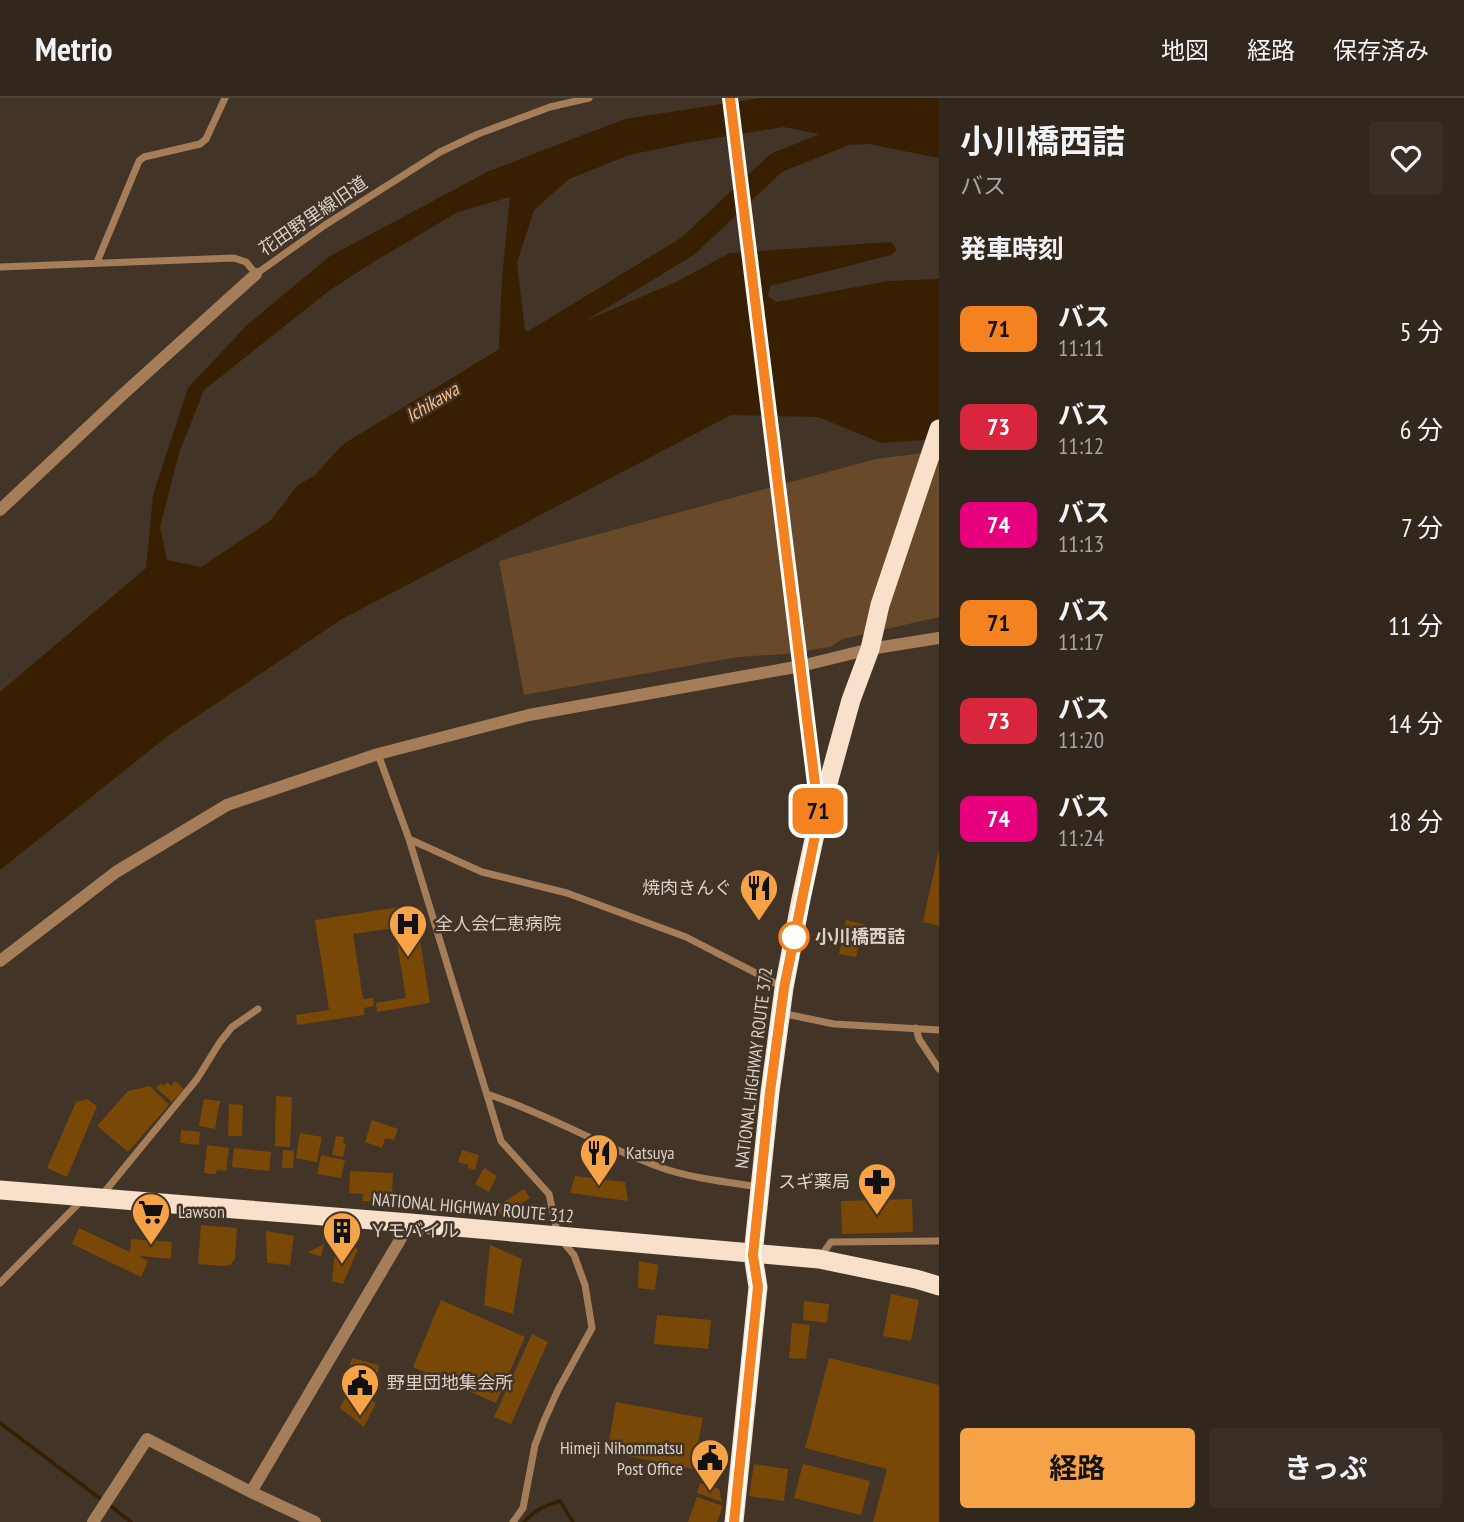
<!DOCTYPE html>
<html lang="ja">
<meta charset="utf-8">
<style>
body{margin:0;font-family:"PT Sans Narrow","Noto Sans JP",sans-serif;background:#3a2f26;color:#f1f3f6;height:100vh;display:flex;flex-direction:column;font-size:26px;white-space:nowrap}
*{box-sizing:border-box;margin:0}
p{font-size:23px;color:#a8a5a4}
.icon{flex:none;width:38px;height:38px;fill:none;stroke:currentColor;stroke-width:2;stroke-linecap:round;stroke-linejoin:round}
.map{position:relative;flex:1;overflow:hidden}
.panel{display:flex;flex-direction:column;background:#32271d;width:525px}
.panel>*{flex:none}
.badge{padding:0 14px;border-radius:10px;font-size:24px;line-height:46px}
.map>.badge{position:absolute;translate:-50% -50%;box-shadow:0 0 0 4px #fff}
h2{padding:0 21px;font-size:26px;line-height:63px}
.round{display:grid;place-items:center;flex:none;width:74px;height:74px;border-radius:7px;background:#3a2f26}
.head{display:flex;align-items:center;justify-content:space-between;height:119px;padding:0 21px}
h1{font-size:33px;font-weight:700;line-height:52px}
.cta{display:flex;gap:14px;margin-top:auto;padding:14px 21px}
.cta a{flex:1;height:80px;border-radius:7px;background:#f6a246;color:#111;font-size:28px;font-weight:700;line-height:80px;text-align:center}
.cta a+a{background:#3a2f26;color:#f1f3f6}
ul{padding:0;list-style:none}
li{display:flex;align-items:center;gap:21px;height:98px;padding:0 21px}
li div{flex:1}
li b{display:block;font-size:26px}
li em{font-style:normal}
li .badge{min-width:77px;font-weight:700;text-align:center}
header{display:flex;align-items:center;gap:42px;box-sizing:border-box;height:98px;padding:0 35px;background:#32271d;border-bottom:2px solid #4d443b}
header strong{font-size:33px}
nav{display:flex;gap:38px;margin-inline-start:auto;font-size:24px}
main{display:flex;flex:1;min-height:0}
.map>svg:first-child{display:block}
.green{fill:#684929}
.water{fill:#391f01;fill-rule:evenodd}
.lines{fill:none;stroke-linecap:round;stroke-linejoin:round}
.stream{stroke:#391f01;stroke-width:3.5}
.river{stroke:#391f01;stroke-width:21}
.building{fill:#794807}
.minor{stroke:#a57e59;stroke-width:7}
.tertiary{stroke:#a57e59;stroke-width:12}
.trunk{stroke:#f8e0ca;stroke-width:19}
.line-casing{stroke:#fff;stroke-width:16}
.line{stroke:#f58220;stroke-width:10}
.stop-dot{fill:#fff;stroke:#f58220;stroke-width:3.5}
.labels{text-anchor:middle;stroke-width:5;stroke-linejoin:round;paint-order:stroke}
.street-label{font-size:18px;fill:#dad1c9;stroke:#423427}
.poi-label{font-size:18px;fill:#dad1c9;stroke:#423427;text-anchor:start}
.stop-label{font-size:18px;font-weight:bold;fill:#dad1c9;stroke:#423427;text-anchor:start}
.water-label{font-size:19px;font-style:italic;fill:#fabe84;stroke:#423427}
</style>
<header>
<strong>Metrio</strong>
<nav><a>地図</a><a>経路</a><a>保存済み</a></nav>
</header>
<main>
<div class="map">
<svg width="939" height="1424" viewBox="0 0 939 1424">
<rect width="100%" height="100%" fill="#423427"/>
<path class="green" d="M939 353V519L843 541 830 549 785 556 738 559 524 597 499 463 876 361Z"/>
<path class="water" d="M760 0H939V60L784 29 692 44 629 57 569 81 534 112 517 165 525 232 543 241 676 184 730 155 891 144 897 152 891 157 770 188 768 198 776 204 888 183 939 181V341L882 345 818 319 731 317 342 521 169 637 0 772V594L146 470 153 397 188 290 247 227 330 158 489 73 625 21ZM510 99 502 180 498 268 449 302 298 387 270 423 201 469 167 462 160 429 179 355 204 292 330 192 375 163 458 114Z"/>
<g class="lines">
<path class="stream" d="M0 1325 102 1402
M108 1406 131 1424
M524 1424C532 1414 547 1406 560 1403L573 1424"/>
<path class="river" d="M323 384 349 355 688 148 776 65 848 36H863"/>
</g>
<path class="building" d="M938 755H939V828L923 824Z
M412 807 415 827 353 836 363 901 373 900 374 908 364 910V917L297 927 296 917 329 912 315 822Z
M846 822 863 826 856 859 839 856Z
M418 829 430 905 377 914 376 905 406 900 395 833Z
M175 983 184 991 172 1004 156 990 161 985 164 988 167 984 171 988Z
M150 988 169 1007 128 1054 97 1028 128 993Z
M276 998 292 999 290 1049 275 1048Z
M87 1001 97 1008 67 1079 47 1070 76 1004Z
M204 1001 220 1003 215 1031 199 1028Z
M229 1006 243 1007 242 1038H228Z
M372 1022 398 1031 394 1042 385 1040 382 1050 365 1044Z
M181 1032 200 1034 199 1047 180 1045Z
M300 1035 322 1039 317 1064 296 1060Z
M336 1038 344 1039 343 1045 346 1046 343 1059 332 1057Z
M207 1047 229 1050 226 1073 217 1072 216 1076 204 1075Z
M234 1050 271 1054 269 1073 232 1069Z
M283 1052 294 1053 293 1070H282Z
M462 1052 479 1057 475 1072 468 1070V1067L458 1064Z
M321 1057 345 1062 341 1080 317 1076Z
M484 1070 497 1078 489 1094 475 1086Z
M350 1073 393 1075 392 1096H387V1104L362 1103 363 1096 349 1095Z
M575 1078 625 1084 628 1103 570 1095Z
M524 1091 530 1100 502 1118 496 1109Z
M912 1101 913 1134 842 1136 841 1103Z
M201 1127 237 1130 235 1161 230 1167 223 1168 198 1166Z
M79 1130 130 1154 131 1141 172 1144 171 1161 139 1158 148 1163 141 1179 72 1146Z
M266 1133 294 1138 290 1167 267 1165Z
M336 1143 358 1151 343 1186 332 1183Z
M324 1146 321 1159 308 1154Z
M490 1147 522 1161 513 1216 484 1207Z
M639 1163 658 1167 655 1192 638 1190Z
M891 1196 919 1202 911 1243 883 1238Z
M441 1202 525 1239 496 1305 413 1269Z
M804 1203 829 1206 827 1225 803 1222Z
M657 1217 711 1222 708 1251 654 1246Z
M792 1225 810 1227 806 1261 789 1260Z
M532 1236 548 1244 511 1326 494 1319Z
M352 1260 379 1267 377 1281 348 1273Z
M829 1260 939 1287V1424H873L887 1371 805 1350Z
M349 1292 376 1305 364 1329 340 1310Z
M616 1304 703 1320 693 1371 607 1354Z
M754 1366 788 1371 784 1403 749 1398Z
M803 1366 870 1383 861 1417 794 1400Z
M700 1385 719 1391 722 1404 697 1395Z
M697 1399 723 1408 717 1424H688Z"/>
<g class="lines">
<path class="minor" d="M97 164 139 63 144 59 200 46 206 41 225 0
M0 169 234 160 246 164 256 176 325 127 440 54 478 36 550 9 589 0
M378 656 409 741 501 1043 549 1096 558 1138 574 1157 585 1187 592 1230 558 1292 544 1323 535 1347 523 1410 513 1424
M409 741 482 774 567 795 686 839 781 888
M781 915 834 926 939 932
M916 930 919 941 939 971
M487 996C548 1016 604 1050 665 1071 696 1081 728 1084 760 1089
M102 1097 197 981 220 944 232 929 258 911
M821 1158 831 1144 939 1143
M0 1185 83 1101"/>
<path class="tertiary" d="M730 0 818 708
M0 412 120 299 256 176
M0 863 116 774 227 707 378 656 529 617 801 568 870 551 939 540
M251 1394 410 1125
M93 1424 147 1341 251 1394 315 1424"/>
<path class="trunk" d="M0 1092 410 1125 819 1161 916 1181 939 1188
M734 1424 758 1189 753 1157 770 994 784 890 801 801 819 718 851 602 870 551 880 507 939 331"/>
</g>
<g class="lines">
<g class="line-casing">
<path id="line" d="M730 0 819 718 784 890 770 994 753 1157 758 1189 734 1424"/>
</g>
<use href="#line" class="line"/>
</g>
<defs>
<g id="restaurant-pin" transform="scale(2.0125)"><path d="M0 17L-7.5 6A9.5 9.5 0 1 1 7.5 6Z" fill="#f6a246" stroke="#423427"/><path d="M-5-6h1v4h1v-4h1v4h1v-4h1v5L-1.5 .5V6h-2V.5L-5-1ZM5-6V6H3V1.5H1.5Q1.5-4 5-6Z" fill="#111"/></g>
<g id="hospital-pin" transform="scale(2.0125)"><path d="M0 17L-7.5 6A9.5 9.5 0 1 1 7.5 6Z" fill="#f6a246" stroke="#423427"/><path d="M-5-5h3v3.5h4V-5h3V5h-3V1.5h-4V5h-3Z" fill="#111"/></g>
<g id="pharmacy-pin" transform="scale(2.0125)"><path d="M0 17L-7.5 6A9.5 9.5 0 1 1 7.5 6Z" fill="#f6a246" stroke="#423427"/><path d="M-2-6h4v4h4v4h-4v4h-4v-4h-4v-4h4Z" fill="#111"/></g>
<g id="supermarket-pin" transform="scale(2.0125)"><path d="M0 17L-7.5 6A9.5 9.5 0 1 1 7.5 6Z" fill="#f6a246" stroke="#423427"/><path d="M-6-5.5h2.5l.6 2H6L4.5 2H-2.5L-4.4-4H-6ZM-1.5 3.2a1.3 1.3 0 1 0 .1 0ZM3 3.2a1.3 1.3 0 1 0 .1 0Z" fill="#111"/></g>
<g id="building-pin" transform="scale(2.0125)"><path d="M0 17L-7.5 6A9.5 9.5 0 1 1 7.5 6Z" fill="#f6a246" stroke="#423427"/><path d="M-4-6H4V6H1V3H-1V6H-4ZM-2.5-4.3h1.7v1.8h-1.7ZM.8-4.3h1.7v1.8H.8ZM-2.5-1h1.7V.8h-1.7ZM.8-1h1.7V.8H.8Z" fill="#111"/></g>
<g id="civic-pin" transform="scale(2.0125)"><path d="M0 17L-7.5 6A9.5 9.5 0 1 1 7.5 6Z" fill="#f6a246" stroke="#423427"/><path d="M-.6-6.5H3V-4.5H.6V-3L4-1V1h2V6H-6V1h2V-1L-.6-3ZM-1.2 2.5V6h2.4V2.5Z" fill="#111"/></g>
</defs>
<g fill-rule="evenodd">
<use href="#restaurant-pin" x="759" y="790"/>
<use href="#hospital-pin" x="408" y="826"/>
<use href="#restaurant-pin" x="599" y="1055"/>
<use href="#pharmacy-pin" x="877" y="1084"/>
<use href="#supermarket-pin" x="151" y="1114"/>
<use href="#building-pin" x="342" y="1133"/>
<use href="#civic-pin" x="360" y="1285"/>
<use href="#civic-pin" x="710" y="1360"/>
</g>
<circle class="stop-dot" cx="794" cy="839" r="14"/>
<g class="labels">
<g class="street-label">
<text transform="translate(313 118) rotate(-34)" y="6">花田野里線旧道</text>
<text transform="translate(754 970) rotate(-83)" y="6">NATIONAL HIGHWAY ROUTE 372</text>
<text transform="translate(473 1110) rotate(5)" y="6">NATIONAL HIGHWAY ROUTE 312</text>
</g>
<g class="poi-label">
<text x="732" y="796" text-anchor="end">焼肉きんぐ</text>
<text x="435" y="832">全人会仁恵病院</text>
<text x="626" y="1061">Katsuya</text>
<text x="850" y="1090" text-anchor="end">スギ薬局</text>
<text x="178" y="1120">Lawson</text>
<text x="369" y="1139">Ｙモバイル</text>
<text x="387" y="1291">野里団地集会所</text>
<text x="683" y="1356" text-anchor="end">Himeji Nihommatsu<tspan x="683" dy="21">Post Office</tspan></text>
</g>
<g class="stop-label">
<text x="815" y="845">小川橋西詰</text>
</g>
<g class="water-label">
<text transform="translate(432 304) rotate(-31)" y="7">Ichikawa</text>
</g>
</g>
</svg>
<b class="badge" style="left:818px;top:713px;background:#f58220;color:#111">71</b>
</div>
<section class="panel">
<div class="head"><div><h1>小川橋西詰</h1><p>バス</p></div><a class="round"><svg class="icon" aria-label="heart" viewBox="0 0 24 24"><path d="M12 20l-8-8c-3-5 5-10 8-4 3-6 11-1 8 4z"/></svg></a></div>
<h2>発車時刻</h2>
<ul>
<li><span class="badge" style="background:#f58220;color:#111">71</span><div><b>バス</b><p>11:11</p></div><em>5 分</em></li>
<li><span class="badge" style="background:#d7263d;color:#fff">73</span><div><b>バス</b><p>11:12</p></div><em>6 分</em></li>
<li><span class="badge" style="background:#e6007e;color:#fff">74</span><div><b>バス</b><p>11:13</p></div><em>7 分</em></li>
<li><span class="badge" style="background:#f58220;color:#111">71</span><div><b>バス</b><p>11:17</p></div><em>11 分</em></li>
<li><span class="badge" style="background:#d7263d;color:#fff">73</span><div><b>バス</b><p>11:20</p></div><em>14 分</em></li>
<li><span class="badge" style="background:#e6007e;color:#fff">74</span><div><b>バス</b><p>11:24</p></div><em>18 分</em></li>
</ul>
<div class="cta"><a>経路</a><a>きっぷ</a></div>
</section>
</main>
